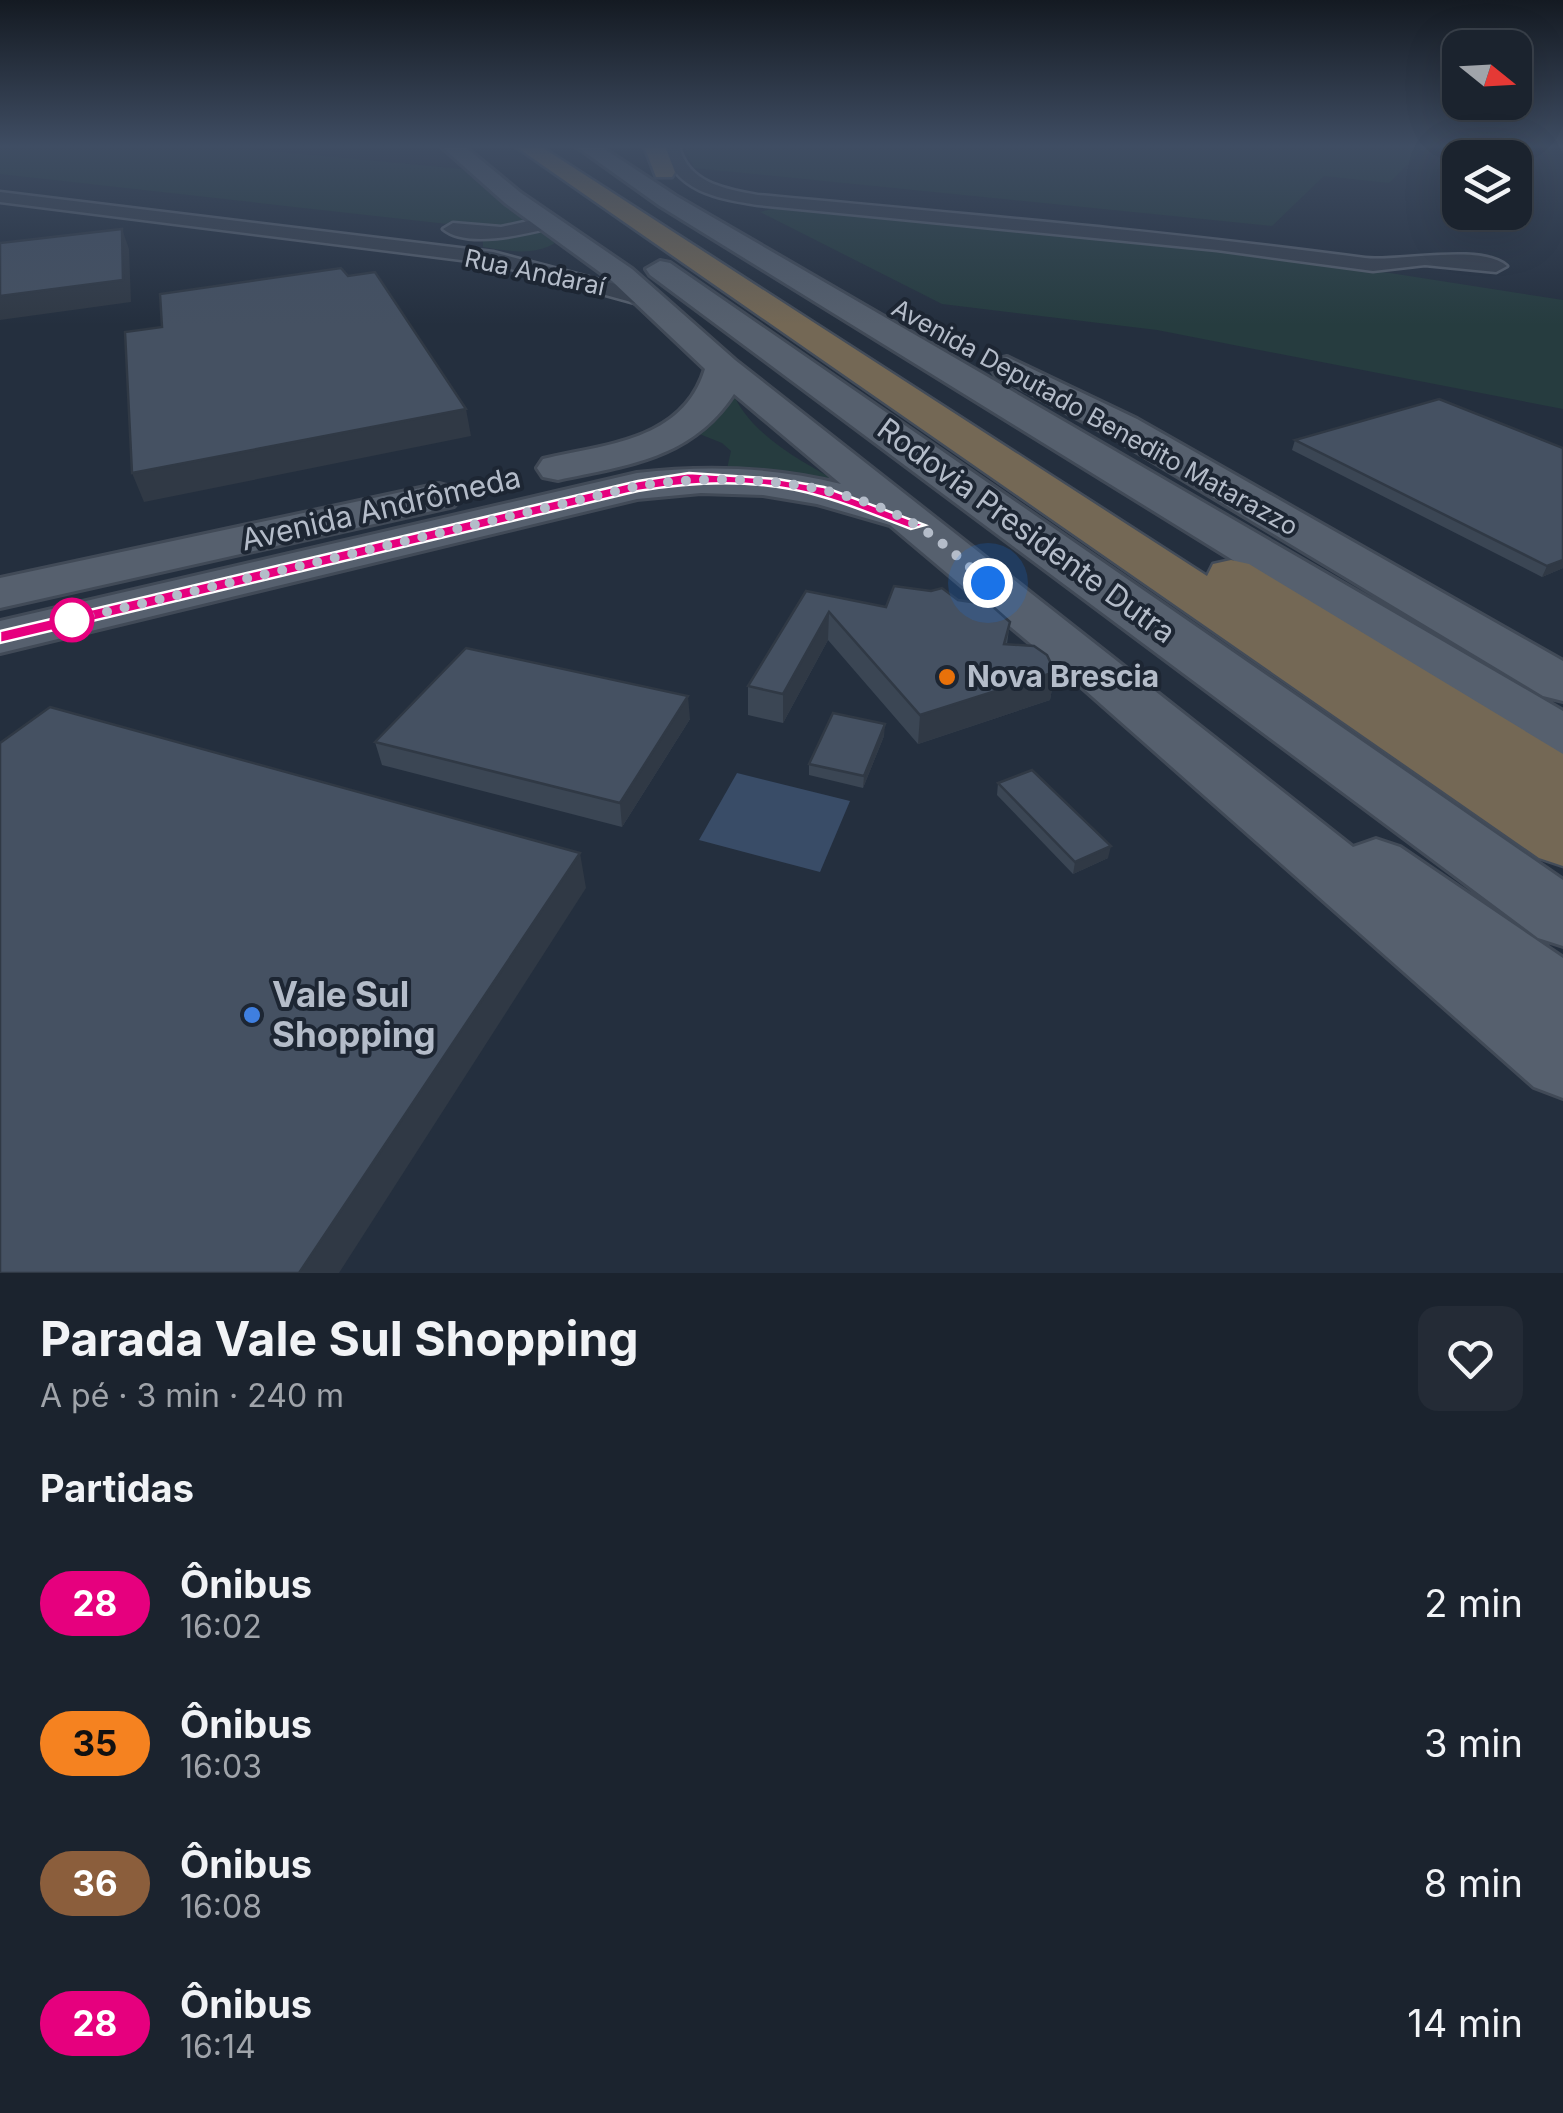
<!DOCTYPE html>
<html lang="pt">
<meta charset="utf-8">
<style>
body{margin:0;font-family:Inter,sans-serif;background:#242b36;color:#f1f3f6;height:100vh;display:flex;flex-direction:column;font-size:38px;white-space:nowrap}
*{box-sizing:border-box;margin:0}
p{font-size:32px;color:#a0a4aa}
.icon{flex:none;width:55px;height:55px;fill:none;stroke:currentColor;stroke-width:2;stroke-linecap:round;stroke-linejoin:round}
.map{position:relative;height:1273px;overflow:hidden}
.details{display:flex;flex-direction:column;background:#1b232e;flex:1}
.details>*{flex:none}
.badge{padding:0 20px;border-radius:32px;font-size:35px;line-height:65px}
.needle{width:65px;rotate:108deg}
.controls{position:absolute;left:1442px;top:30px;display:grid;gap:20px}
.controls a{display:grid;place-items:center;width:90px;height:90px;border-radius:20px;background:#1b232e;box-shadow:0 10px 40px #0002,0 0 0 2px #39404a;font-size:50px}
.you{position:absolute;width:50px;height:50px;margin:-25px;border:8px solid #fff;border-radius:50%;background:#1a73e8;box-shadow:0 0 0 15px #1a73e833}
.map>.badge{position:absolute;translate:-50% -50%;box-shadow:0 0 0 5px #fff}
h2{padding:0 40px;font-size:38px;line-height:90px}
.round{display:grid;place-items:center;flex:none;width:105px;height:105px;border-radius:20px;background:#242b36}
.head{display:flex;align-items:center;justify-content:space-between;height:170px;padding:0 40px}
h1{font-size:48px;font-weight:700;line-height:75px}
ul{padding:0;list-style:none}
li{display:flex;align-items:center;gap:30px;height:140px;padding:0 40px}
li div{flex:1}
li b{display:block;font-size:38px}
li em{font-style:normal}
li .badge{min-width:110px;font-weight:700;text-align:center}
.map>svg:first-child{display:block}
.green{fill:#263c3f}
.water{fill:#394c67}
.lines{fill:none;stroke-linecap:round;stroke-linejoin:round}
.minor-casing{stroke:#565f6c;stroke-width:5}
.major-casing{stroke:#414a57;stroke-width:6}
.highway-casing{stroke:#434c59;stroke-width:5}
.minor{fill:#38414e;fill-rule:evenodd}
.major{fill:#56606e;fill-rule:evenodd}
.highway{fill:#746855;fill-rule:evenodd}
.wall{fill:#3b4654}
.shaded-wall{fill:#303945}
.building{fill:#455162;stroke:#303945;stroke-width:2.5}
.line{fill:#e6007e;stroke:#fff;stroke-width:2.5}
.walk{stroke:#b4bcc9;stroke-width:10;stroke-dasharray:0 18}
.stop-dot{fill:#fff;stroke:#e6007e;stroke-width:5}
.food-dot{fill:#e8710a;stroke:#1d2633;stroke-width:4}
.shop-dot{fill:#3f7fe0;stroke:#1d2633;stroke-width:4}
.labels{text-anchor:middle;stroke-width:8;stroke-linejoin:round;paint-order:stroke}
.far-street-label{font-size:25px;fill:#b4bcc9;stroke:#1d2633}
.street-label{font-size:30px;fill:#b4bcc9;stroke:#1d2633}
.poi-label{font-size:30px;font-weight:bold;fill:#b4bcc9;stroke:#1d2633;text-anchor:start}
.near-poi-label{font-size:35px;font-weight:bold;fill:#b4bcc9;stroke:#1d2633;text-anchor:start}
</style>
<div class="map">
<svg width="1563" height="1273" viewBox="0 0 1563 1273">
<rect width="100%" height="100%" fill="#242f3e"/>
<path class="green" d="M0 146H216L462 169 555 243C534 256 507 251 483 247V228L0 174Z
M684 146H1426L1389 183 1324 176 1272 226 694 168Z
M785 205 1210 245 1563 300V409L1157 330 942 304 760 212Z
M732 391C749 434 802 462 841 483L726 473 731 451 722 443 697 433 713 421Z"/>
<path class="water" d="M737 773 850 801 820 872 699 840Z"/>
<g class="lines">
<g class="minor-casing">
<path id="minor" d="M664 146H679C688 183 725 189 758 195 961 214 1163 231 1365 258 1397 262 1482 243 1507 266L1496 272 1425 265 1373 271 1217 250 758 205C719 199 672 191 664 146Z
M0 192 493 252 661 296 664 301 653 308 493 264 0 202Z
M547 217 554 219V227C526 234 467 249 443 229L453 223 501 227Z"/>
</g>
<g class="major-casing">
<path id="major" d="M441 146H464L521 193 632 269 735 360 1353 847 1376 839 1400 847 1563 958V1098L1534 1087 1076 682 890 525 817 504 763 495 701 493 637 499 0 653V621L637 473C707 465 773 467 841 484L734 394C692 458 629 465 558 480L543 477 537 468 543 459C606 444 683 441 705 369L612 281 505 203Z
M576 146H600L676 196 1563 711V757L1542 751 660 206Z
M660 261 670 263 1563 880V946L1538 938 650 275 646 269Z
M1007 357 1137 419 1563 661V701L1543 696 1109 435 995 374 990 367 995 360Z
M439 484 454 488 461 497 454 506 0 608V578Z"/>
</g>
<g class="highway-casing">
<path id="highway" d="M515 146H540L1207 576 1213 564 1231 560 1249 564 1563 754V866L1539 858Z
M644 146H665L675 172 672 177H656Z"/>
</g>
<use href="#minor" class="minor"/>
<use href="#major" class="major"/>
<use href="#highway" class="highway"/>
</g>
<path class="wall" d="M1295 440 1563 568 1542 577 1292 450Z
M806 591 886 607 958 600 1010 622 1007 644 1055 672 1050 700 918 744 828 640 783 723 748 715V686Z
M690 719 622 827 382 765 375 742Z
M884 736 863 788 809 775V764Z
M998 783 1108 858 1073 874 997 795Z"/>
<path class="shaded-wall" d="M122 229 129 249 131 302 0 320V296Z
M466 409 471 436 144 502 132 473Z
M1563 560V568L1542 577 1547 566Z
M829 612 828 640 783 723V694Z
M1055 672 1050 700 918 744 920 715Z
M688 696 690 719 622 827 620 803Z
M885 724 884 736 863 788 864 776Z
M1111 846 1108 858 1073 874 1075 862Z
M580 853 586 888 339 1273H299Z"/>
<path class="building" d="M122 229 123 280 0 296V243Z
M341 268 348 276 375 272 466 409 132 473 125 332 162 327 160 294Z
M1439 399 1563 448V560L1547 566 1295 440Z
M894 586 931 591 942 588 958 600 991 605 1010 622 1004 644 1034 646 1047 655 1055 672 920 715 829 612 783 694 748 686 806 591 886 607Z
M466 648 688 696 620 803 375 742Z
M50 707 580 853 299 1273H0V743Z
M833 713 885 724 864 776 809 764Z
M1032 770 1111 846 1075 862 998 783Z"/>
<linearGradient id="sky" x2="0" y2="1"><stop stop-color="#141a22"/><stop offset="0.45" stop-color="#3f4d63"/><stop offset="1" stop-color="#3f4d63" stop-opacity="0"/></linearGradient>
<rect width="1563" height="325" fill="url(#sky)"/>
<path class="line" d="M689 473 777 479 824 487 925 525 911 529C881 518 852 505 823 497 764 479 697 481 638 491L0 643V631L638 481Z"/>
<g class="lines">
<path class="walk" d="M72 620 638 486C725 472 837 479 916 525 942 540 965 564 988 583"/>
</g>
<circle class="stop-dot" cx="72" cy="620" r="20"/>
<circle class="food-dot" cx="947" cy="677" r="10"/>
<circle class="shop-dot" cx="252" cy="1015" r="10"/>
<g class="labels">
<g class="far-street-label">
<text transform="translate(535 272) rotate(12)" y="9">Rua Andaraí</text>
<text transform="translate(1095 417) rotate(29)" y="9">Avenida Deputado Benedito Matarazzo</text>
</g>
<g class="street-label">
<text transform="translate(381 509) rotate(-13)" y="10">Avenida Andrômeda</text>
<text transform="translate(1026 531) rotate(36)" y="10">Rodovia Presidente Dutra</text>
</g>
<g class="poi-label">
<text x="967" y="687">Nova Brescia</text>
</g>
<g class="near-poi-label">
<text x="272" y="1007">Vale Sul<tspan x="272" dy="40">Shopping</tspan></text>
</g>
</g>
</svg>
<div class="controls">
<a><svg class="needle" viewBox="-14 -14 28 28"><path d="M0-13l5 13h-10z" fill="#e53935"/><path d="M0 13l5-13h-10z" fill="#a0a4aa"/></svg></a>
<a><svg class="icon" aria-label="layers" viewBox="0 0 24 24"><path d="M12 4l9 5-9 5-9-5zM3 14l9 5 9-5"/></svg></a>
</div>
<div class="you" style="left:988px;top:583px"></div>
</div>
<section class="details">
<div class="head"><div><h1>Parada Vale Sul Shopping</h1><p>A pé · 3 min · 240 m</p></div><a class="round"><svg class="icon" aria-label="heart" viewBox="0 0 24 24"><path d="M12 20l-8-8c-3-5 5-10 8-4 3-6 11-1 8 4z"/></svg></a></div>
<h2>Partidas</h2>
<ul>
<li><span class="badge" style="background:#e6007e;color:#fff">28</span><div><b>Ônibus</b><p>16:02</p></div><em>2 min</em></li>
<li><span class="badge" style="background:#f58220;color:#111">35</span><div><b>Ônibus</b><p>16:03</p></div><em>3 min</em></li>
<li><span class="badge" style="background:#8b5e3c;color:#fff">36</span><div><b>Ônibus</b><p>16:08</p></div><em>8 min</em></li>
<li><span class="badge" style="background:#e6007e;color:#fff">28</span><div><b>Ônibus</b><p>16:14</p></div><em>14 min</em></li>
</ul>
</section>
